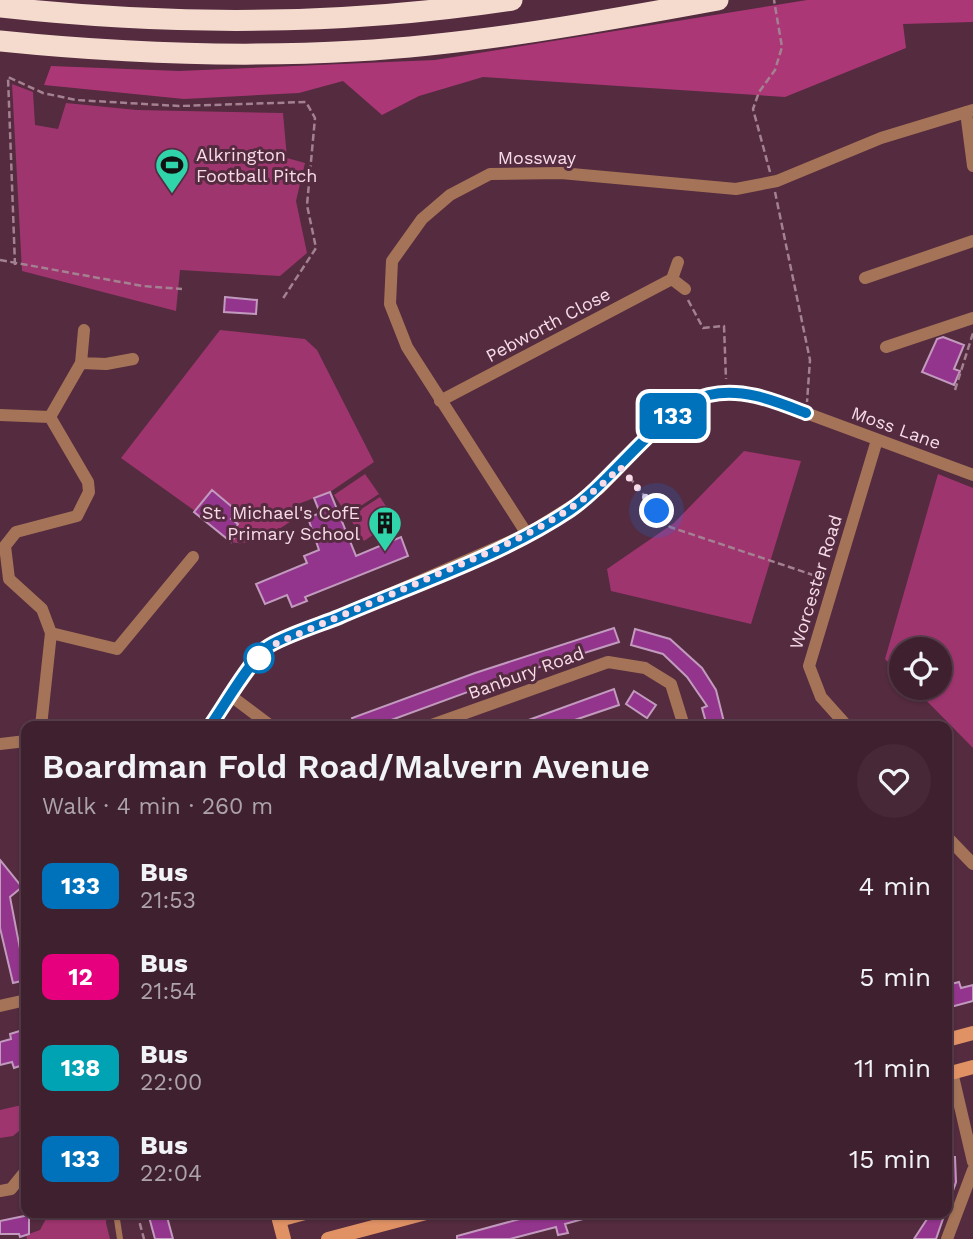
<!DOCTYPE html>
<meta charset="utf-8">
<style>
body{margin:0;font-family:"Work Sans",sans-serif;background:#462837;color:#f1f3f6;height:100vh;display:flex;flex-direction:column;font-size:26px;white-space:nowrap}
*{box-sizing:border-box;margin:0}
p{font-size:23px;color:#ada3aa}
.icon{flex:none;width:38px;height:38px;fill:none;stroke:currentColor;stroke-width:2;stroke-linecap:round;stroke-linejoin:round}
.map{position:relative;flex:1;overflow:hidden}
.panel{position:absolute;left:21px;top:721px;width:931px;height:497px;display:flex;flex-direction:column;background:#3f202f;border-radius:14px;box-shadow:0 2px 5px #0004,0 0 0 2px #583e4b}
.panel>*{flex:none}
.badge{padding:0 14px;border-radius:10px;font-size:24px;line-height:46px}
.fabs{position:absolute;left:889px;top:637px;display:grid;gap:14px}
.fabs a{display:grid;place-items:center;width:63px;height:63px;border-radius:50%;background:#3f202f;box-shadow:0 2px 5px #0004,0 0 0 2px #583e4b;font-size:35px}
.you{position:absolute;width:35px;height:35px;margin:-18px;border:5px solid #fff;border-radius:50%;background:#1a73e8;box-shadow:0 0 0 10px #1a73e833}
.map>.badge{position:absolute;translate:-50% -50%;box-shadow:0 0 0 4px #fff}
.round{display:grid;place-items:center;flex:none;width:74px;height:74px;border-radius:37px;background:#462837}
.summary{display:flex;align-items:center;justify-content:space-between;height:119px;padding:0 21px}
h1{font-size:33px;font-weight:600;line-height:52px}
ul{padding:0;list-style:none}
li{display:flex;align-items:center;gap:21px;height:91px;padding:0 21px}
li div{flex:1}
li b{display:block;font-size:26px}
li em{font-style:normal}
li .badge{min-width:77px;font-weight:700;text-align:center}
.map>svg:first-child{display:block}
.green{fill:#9f356f}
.forest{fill:#ac3777}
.building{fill:#93358d;stroke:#c29abd;stroke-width:2}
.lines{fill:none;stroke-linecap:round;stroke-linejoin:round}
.path{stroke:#a38191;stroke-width:2.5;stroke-dasharray:7 3.5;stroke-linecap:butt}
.lane{stroke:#a57458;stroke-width:6}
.street{stroke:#a57458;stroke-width:12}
.secondary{stroke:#e09265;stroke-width:14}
.highway{stroke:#f4dbce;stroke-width:21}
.line-casing{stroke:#fff;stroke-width:16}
.line{stroke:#0072bc;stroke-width:10}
.walk{stroke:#f7dce8;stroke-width:7;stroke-dasharray:0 12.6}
.stop-dot{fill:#fff;stroke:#0072bc;stroke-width:3.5}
.labels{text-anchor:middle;stroke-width:6;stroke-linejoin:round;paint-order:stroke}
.poi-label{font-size:18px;fill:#f7dce8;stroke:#542b3f;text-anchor:start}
.street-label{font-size:18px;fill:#f7dce8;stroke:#542b3f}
</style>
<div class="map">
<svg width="973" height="1239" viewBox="0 0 973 1239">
<rect width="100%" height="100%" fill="#542b3f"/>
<path class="green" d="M12 84 33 92 35 125 58 129 66 103 137 110 283 113 287 158 305 163 296 201 307 253 280 276 180 270 176 311 22 271Z
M220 330 305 339 317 350 374 462 330 492 293 506 296 518C279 529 254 548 231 542L237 534 233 531 238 524 231 519 237 511 212 490 195 511 121 458Z
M744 451 801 461 751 624 611 591 607 569 674 523Z
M365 474 379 494 347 515 334 495Z
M938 474 973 488V748L914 688H940V649H901V675L885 659Z
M380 497 395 520 364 541 349 517Z
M26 1104V1125L13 1136 0 1138V1110Z
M49 1213H107L106 1223 110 1239H27L26 1235 40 1230Z"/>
<path class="forest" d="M807 0H973V22L903 24 906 48 785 97 483 77 419 96 382 115 343 81 299 93 184 99 44 85 51 66 179 71 435 60Z"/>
<path class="building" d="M225 297 257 300 256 314 224 312Z
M943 337 964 345 954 369 960 371 954 385 922 372 937 339Z
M212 490 237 511 231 519 238 524 233 531 237 534 231 542 194 512Z
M330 492 356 556 401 537 408 556 305 597 307 601 292 607 287 595 265 604 256 584 307 563 304 556 319 550 308 518 320 513 314 498Z
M614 628 619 642 514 675 375 726H355L352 718 475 673Z
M635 629 670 639 702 668 716 690 725 726H707L702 708 707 706 687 677 663 654 631 645Z
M614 689 619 705 557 726H512Z
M634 691 656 705 647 718 626 704Z
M0 860 22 887 10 897 26 980 13 983 0 928Z
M959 982 961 988 973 985V1001L947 1008V985Z
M26 1029V1064L14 1068 12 1062 0 1065V1042L11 1039 10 1034Z
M947 1157H955L956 1182 948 1205Z
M148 1213H166L173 1239H155Z
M542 1213H594V1216L565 1224 568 1233 558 1235 556 1227 510 1239H457V1236Z
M931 1213H945L936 1239H914Z
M29 1215V1234L20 1237 19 1234H0V1221Z"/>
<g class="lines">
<path class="path" d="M770 172 753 109 759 92 775 70 782 47 774 0
M775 192 810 360 807 402
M0 260 143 286 182 289
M15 265 8 77 43 93 76 100 179 106 306 102 315 118 307 205 316 248 282 300
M688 300 703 328 724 326 726 379
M955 390 973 333
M629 477 670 527 822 578
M137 1213 144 1239"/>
<path class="lane" d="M116 1213 120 1239"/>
<path class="street" d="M966 112 973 166
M865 278 973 241
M672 279 678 262
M886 347 973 318
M81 363 106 364 133 359
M440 401 672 279 685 289
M0 415 50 417
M527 534 407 347 390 304 392 261 422 219 450 195 490 174 561 173 736 189 777 181 881 138 973 110
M51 633 117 649 193 557
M231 696 271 726
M41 726 51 633 42 609 9 579 5 546 16 532 77 516 89 492 88 482 50 417 81 363 84 330
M210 726 266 648 527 534 599 489 654 432 684 407 707 395 733 392 763 397 973 475
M429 726 608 662 645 668 671 684 684 726
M847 726 821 697 809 666 877 440
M0 744 26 741
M947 837 973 864
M0 1006 26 1000
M952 1072 973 1162
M0 1191 11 1189 24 1173
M947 1239 973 1170"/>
<path class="secondary" d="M947 1040 973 1033
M947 1074 973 1067
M284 1239 279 1220 305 1213
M328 1239 426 1213"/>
<path class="highway" d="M0 7C171 26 341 26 512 0
M0 41C118 53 236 58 355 51 477 44 598 22 718 0"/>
</g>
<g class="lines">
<g class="line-casing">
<path id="line" d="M210 726C224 706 248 664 266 648 278 638 322 624 339 617 416 584 501 556 570 510 613 481 662 407 709 395 742 387 775 401 806 413"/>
</g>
<use href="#line" class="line"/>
<path class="walk" d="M259 658 255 664 266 648C323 623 381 599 438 574 504 546 570 519 620 467L657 511"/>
</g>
<defs>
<g id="stadium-pin" transform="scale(1.75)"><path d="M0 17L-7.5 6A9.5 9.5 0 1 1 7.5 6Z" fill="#2fd4aa" stroke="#542b3f"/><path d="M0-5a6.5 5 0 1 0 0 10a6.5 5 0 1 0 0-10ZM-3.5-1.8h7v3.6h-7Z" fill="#111"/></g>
<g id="building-pin" transform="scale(1.75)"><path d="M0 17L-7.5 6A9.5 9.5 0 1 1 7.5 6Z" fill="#2fd4aa" stroke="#542b3f"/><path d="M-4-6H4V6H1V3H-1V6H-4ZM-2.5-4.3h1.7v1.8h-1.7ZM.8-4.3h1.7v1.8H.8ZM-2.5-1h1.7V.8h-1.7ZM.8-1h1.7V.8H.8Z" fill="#111"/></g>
</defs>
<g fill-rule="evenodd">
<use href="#stadium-pin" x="172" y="165"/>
<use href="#building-pin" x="385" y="523"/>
</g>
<circle class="stop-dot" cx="259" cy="658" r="14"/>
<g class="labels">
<g class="poi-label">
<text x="196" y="161">Alkrington<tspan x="196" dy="21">Football Pitch</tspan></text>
<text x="360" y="519" text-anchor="end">St. Michael's CofE<tspan x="360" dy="21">Primary School</tspan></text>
</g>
<g class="street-label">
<text x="537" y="164">Mossway</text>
<text transform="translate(548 325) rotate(-28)" y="6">Pebworth Close</text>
<text transform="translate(896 428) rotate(20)" y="6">Moss Lane</text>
<text transform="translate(816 582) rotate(-73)" y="6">Worcester Road</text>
<text transform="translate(526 673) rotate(-20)" y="6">Banbury Road</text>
</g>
</g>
</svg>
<div class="fabs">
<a><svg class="icon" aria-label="locate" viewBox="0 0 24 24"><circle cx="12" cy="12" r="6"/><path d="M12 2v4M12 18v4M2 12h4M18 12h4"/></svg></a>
</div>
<div class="you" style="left:657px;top:511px"></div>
<b class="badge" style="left:673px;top:416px;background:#0072bc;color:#fff">133</b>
<section class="panel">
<div class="summary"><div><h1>Boardman Fold Road/Malvern Avenue</h1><p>Walk · 4 min · 260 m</p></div><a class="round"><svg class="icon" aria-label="heart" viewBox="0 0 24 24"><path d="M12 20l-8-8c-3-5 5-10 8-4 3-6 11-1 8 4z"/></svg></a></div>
<ul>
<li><span class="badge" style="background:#0072bc;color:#fff">133</span><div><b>Bus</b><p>21:53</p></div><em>4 min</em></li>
<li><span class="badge" style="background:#e6007e;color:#fff">12</span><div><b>Bus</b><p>21:54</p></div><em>5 min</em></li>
<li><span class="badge" style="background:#00a3b4;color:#fff">138</span><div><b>Bus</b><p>22:00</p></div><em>11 min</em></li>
<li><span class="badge" style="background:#0072bc;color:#fff">133</span><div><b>Bus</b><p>22:04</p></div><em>15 min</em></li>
</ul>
</section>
</div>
